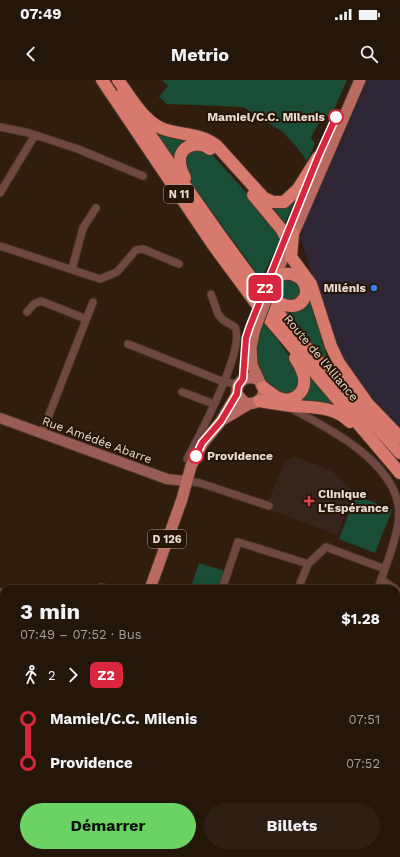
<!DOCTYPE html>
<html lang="fr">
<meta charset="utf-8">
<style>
body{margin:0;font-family:"Work Sans",sans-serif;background:#2d1f13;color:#f1f3f6;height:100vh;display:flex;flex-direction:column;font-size:15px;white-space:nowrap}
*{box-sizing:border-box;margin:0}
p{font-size:13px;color:#a39f9c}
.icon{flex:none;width:22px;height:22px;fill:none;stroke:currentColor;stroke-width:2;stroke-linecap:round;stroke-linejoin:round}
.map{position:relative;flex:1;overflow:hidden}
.drawer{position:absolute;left:0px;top:505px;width:400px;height:272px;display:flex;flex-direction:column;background:#25160a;border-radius:12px 12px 0 0;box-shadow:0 2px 6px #0003,0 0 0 1px #42352b}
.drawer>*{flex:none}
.badge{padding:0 8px;border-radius:6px;font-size:14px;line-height:26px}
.map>.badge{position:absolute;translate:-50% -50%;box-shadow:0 0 0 2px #fff}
.legs{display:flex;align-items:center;gap:6px;height:44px;padding:0 20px;font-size:13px}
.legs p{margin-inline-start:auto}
.summary{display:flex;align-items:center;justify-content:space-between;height:68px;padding:0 20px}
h1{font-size:22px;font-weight:700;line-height:30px}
.action{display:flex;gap:8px;margin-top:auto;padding:8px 20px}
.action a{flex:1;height:46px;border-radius:24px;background:#6bd363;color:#111;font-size:16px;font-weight:700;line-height:46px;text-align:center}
.action a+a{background:#2d1f13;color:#f1f3f6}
ul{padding:0 20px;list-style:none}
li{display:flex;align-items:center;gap:14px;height:44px;font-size:15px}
li i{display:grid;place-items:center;width:6px;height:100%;margin:0 5px;background:currentColor}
li i::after{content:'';width:10px;height:10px;margin:-5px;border:3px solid;border-radius:50%;background:#25160a}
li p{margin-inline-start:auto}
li:first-child i{background:linear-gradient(#0000 50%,currentColor 0)}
li:last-child i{background:linear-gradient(currentColor 50%,#0000 0)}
.status{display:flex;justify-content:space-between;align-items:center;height:28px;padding:0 20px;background:#25160a;direction:ltr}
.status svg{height:11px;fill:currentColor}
header{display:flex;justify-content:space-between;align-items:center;height:52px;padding:0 20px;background:#25160a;font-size:18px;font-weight:700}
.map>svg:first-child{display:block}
.commercial{fill:#2e2535}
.medical{fill:#36251c}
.green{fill:#1a4d36}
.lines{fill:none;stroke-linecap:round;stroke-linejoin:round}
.street-casing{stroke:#4b3728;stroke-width:9}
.secondary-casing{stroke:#4b3728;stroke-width:12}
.primary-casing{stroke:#4b3728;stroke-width:13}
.highway-casing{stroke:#4b3728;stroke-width:14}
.street{stroke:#6f4843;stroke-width:7}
.secondary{stroke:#995c54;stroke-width:10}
.primary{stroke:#ba6b61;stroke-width:11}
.highway{stroke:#d8796d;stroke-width:12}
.primary-bridge-casing{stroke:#4b3728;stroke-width:13;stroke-linecap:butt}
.primary-bridge{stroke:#ba6b61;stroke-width:11}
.line-1-casing{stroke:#fff;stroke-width:9}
.line-1{stroke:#d7263d;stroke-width:6}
.stop-1-dot{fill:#fff;stroke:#d7263d;stroke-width:2}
.shop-dot{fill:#3f7fe0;stroke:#261405;stroke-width:1.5}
.health-dot{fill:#e0444e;stroke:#261405;stroke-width:1.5}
.labels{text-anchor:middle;stroke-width:4;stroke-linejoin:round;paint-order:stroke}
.shield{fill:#261405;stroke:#ae9f93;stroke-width:1}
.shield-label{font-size:11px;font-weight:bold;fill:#e8dad0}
.stop-label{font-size:12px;font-weight:bold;fill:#e8dad0;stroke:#261405;text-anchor:end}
.poi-label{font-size:12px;font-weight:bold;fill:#e8dad0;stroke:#261405;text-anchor:end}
.street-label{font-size:12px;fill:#e8dad0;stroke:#261405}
</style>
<div class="status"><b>07:49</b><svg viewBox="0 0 49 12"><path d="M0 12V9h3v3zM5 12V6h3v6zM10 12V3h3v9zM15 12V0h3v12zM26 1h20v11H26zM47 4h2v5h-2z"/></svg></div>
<header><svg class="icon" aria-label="back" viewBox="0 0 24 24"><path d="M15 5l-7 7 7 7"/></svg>Metrio<svg class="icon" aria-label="search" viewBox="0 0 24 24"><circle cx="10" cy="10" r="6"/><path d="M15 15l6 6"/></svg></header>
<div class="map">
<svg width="400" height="777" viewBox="0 0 400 777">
<rect width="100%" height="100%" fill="#311d0d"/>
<path class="commercial" d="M361 0H400V350L378 329 345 285 337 269 300 158 352 9Z"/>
<path class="medical" d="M293 376 331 390 354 413 337 455 265 428 285 381Z"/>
<path class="green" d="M162 0H347L333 32 319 42 311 58 315 64 307 81 295 65 283 52 243 27 167 24 159 17 168 6Z
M150 46 198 58 175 80Z
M190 68 211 73 275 145 282 157 261 199 189 100 185 93V72Z
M296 118 283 148 266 125C279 130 285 125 296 118Z
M296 199 300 209 299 220 287 224 272 212 277 200Z
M309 214 317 237 328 283 281 228Z
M261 239C275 259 299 281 299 306L288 316C283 315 275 313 270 310 251 294 253 261 261 239Z
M303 286 339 330 294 322Z
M356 415 392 430 375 473 339 459Z
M199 483 225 491 219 509H190Z
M400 538V572L396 571V549Z
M115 773H215V777H116Z"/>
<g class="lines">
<g class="street-casing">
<path id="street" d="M0 47 29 53 78 69 143 96
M0 113 35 55
M0 166 100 199 117 192 136 170 143 169 179 184
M72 189 83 148 96 128
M27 232 34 224 41 221 86 239
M128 264 224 302 239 304
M182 312 214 324
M290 328C329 348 397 383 399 432 399 455 385 487 378 509
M42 353 93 222
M187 379C199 356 246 269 235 247L223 240 218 234 211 214
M186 401 200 403 269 426
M381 499 395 509
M101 507 108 509
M222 509 238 462 308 484
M298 509 308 484 326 467 385 489
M396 510 400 516
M0 512 4 515
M396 543 400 533
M396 573 400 575
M0 607 4 609
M396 674 400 665
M396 737 400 739
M0 744 4 741
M389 773 400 777
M279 777 280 773
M359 777 361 773"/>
</g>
<g class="secondary-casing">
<path id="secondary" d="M0 338 167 399 186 401"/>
</g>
<g class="primary-casing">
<path id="primary" d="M274 199 360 0
M255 249 251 267 252 285 264 311C262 321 255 325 245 323L237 314C236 301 246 295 257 299
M222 340 249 324
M150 509 182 419 191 386 203 363 221 341 237 314
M84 773V777"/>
</g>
<g class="highway-casing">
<path id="highway" d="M102 0 213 165 258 226 400 393
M118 0C130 16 143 40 161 48 180 56 200 52 217 66L264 118 273 122H284L298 109 318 77
M122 14C179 96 234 180 298 257 331 297 366 335 400 373
M185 98C182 92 179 86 180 79 181 64 200 61 210 69
M253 115 282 150 286 158
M293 154 291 177 311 204 331 266 339 283 368 324 400 357
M272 217C282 227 300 232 306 214 307 195 289 190 275 197
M263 307C268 311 274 316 279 318 293 324 306 312 304 298 303 291 299 284 295 278
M259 321C271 323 282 325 294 326 315 328 334 326 350 342"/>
</g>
<use href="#street" class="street"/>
<use href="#secondary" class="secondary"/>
<use href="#primary" class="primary"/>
<use href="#highway" class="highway"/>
<g class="primary-bridge-casing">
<path id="primary-bridge" d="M255 249 274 199"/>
</g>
<use href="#primary-bridge" class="primary-bridge"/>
</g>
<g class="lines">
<g class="line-1-casing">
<path id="line-1" d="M196 376 202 363 221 341 237 314 238 306 243 299 246 258 250 246 318 77 336 37"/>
</g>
<use href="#line-1" class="line-1"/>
</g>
<g class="stop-1-dot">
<circle cx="336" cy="37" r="7"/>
<circle cx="196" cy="376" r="7"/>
</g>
<circle class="shop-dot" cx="374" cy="208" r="4"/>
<path class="health-dot" d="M307 415h4v4h4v4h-4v4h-4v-4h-4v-4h4z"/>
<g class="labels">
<g class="shield">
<rect x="164" y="105" width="30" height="18" rx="3"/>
<rect x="148" y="450" width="38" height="18" rx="3"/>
</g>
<g class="shield-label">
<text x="179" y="118">N 11</text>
<text x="167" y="463">D 126</text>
</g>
<g class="stop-label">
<text x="325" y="41">Mamiel/C.C. Milenis</text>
<text x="207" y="380" text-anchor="start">Providence</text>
</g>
<g class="poi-label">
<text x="366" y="212">Milénis</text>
<text x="318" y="418" text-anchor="start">Clinique<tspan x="318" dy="14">L'Espérance</tspan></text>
</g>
<g class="street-label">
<text transform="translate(321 278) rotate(50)" y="4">Route de l'Alliance</text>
<text transform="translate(97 360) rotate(20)" y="4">Rue Amédée Abarre</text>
</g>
</g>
</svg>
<b class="badge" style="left:265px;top:208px;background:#d7263d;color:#fff">Z2</b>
<section class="drawer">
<div class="summary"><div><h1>3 min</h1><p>07:49 – 07:52 · Bus</p></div><b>$1.28</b></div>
<div class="legs"><svg class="icon" aria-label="walk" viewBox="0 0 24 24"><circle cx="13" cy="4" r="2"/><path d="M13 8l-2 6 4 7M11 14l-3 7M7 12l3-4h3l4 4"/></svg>2<svg class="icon" aria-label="forward" viewBox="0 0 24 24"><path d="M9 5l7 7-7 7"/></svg><b class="badge" style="background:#d7263d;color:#fff">Z2</b></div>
<ul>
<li><i style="color:#d7263d"></i><b>Mamiel/C.C. Milenis</b><p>07:51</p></li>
<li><i style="color:#d7263d"></i><b>Providence</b><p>07:52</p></li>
</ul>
<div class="action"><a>Démarrer</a><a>Billets</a></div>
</section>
</div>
